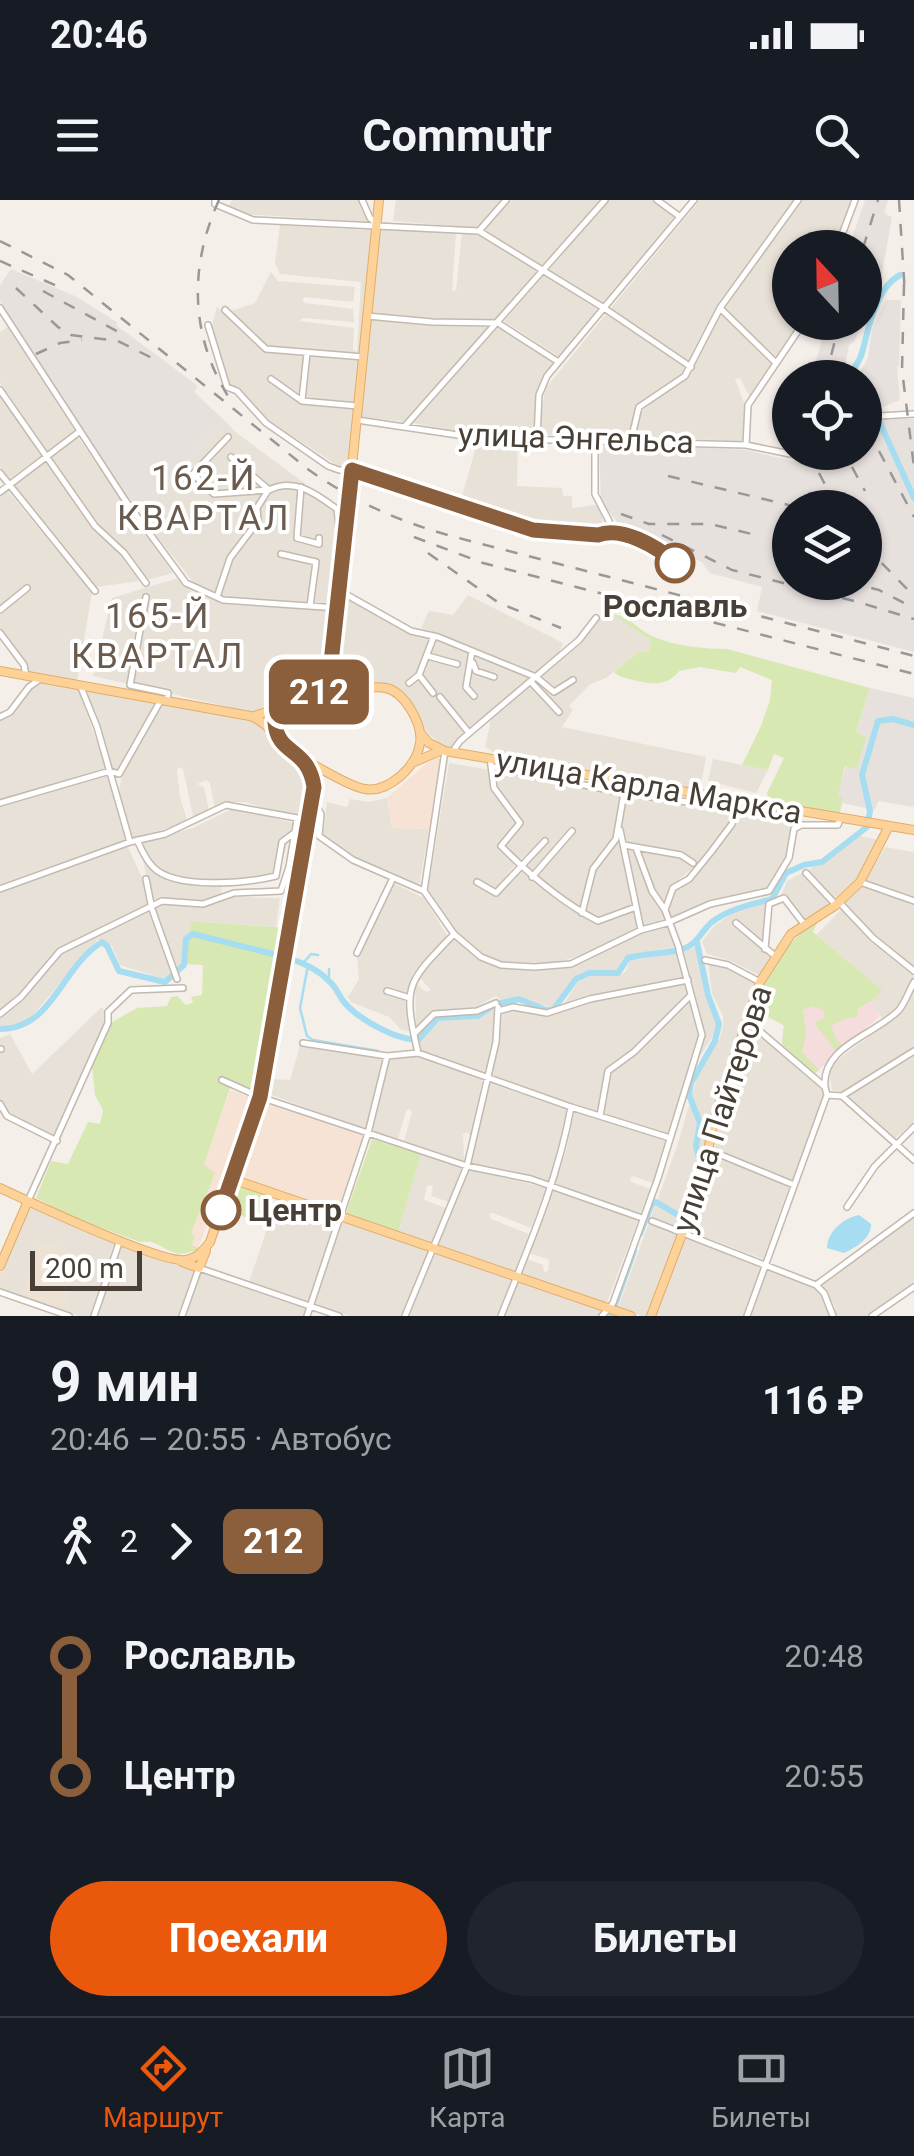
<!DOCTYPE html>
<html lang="ru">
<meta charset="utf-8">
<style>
body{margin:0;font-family:Roboto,sans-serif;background:#20242c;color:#f1f3f6;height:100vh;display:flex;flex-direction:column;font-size:38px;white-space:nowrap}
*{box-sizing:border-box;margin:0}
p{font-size:32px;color:#9ea1a6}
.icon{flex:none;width:55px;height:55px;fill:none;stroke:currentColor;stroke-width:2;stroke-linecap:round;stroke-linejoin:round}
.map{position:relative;height:1116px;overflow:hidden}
.drawer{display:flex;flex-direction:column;background:#171b24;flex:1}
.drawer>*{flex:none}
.badge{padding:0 20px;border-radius:15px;font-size:35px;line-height:65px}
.needle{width:65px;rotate:338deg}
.fabs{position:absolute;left:772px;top:30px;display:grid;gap:20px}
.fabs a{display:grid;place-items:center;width:110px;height:110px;border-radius:50%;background:#171b24;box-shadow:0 2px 8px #0004;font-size:50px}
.scale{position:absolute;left:30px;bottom:25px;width:112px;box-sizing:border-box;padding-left:10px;border:5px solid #483f37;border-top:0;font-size:28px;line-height:35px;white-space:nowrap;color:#483f37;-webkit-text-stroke:8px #fff;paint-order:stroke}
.map>.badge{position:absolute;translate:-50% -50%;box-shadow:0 0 0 5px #fff}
.legs{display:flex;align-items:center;gap:15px;height:110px;padding:0 50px;font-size:32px}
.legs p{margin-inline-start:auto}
.headline{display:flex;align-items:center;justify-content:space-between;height:170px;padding:0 50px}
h1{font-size:55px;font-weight:700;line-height:75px}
.cta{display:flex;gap:20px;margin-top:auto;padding:20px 50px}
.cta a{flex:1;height:115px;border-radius:60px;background:#ea580c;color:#fff;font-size:40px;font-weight:700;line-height:115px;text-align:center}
.cta a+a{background:#20242c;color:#f1f3f6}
ul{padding:0 50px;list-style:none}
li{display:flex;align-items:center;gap:35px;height:120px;font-size:38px}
li i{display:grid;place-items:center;width:15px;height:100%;margin:0 12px;background:currentColor}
li i::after{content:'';width:25px;height:25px;margin:-12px;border:8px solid;border-radius:50%;background:#171b24}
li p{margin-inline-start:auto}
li:first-child i{background:linear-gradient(#0000 50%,currentColor 0)}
li:last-child i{background:linear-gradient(currentColor 50%,#0000 0)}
.status{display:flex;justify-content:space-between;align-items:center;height:70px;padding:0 50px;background:#171b24;direction:ltr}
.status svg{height:28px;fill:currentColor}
header{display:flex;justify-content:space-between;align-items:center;height:130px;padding:0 50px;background:#171b24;font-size:45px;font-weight:700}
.tabs{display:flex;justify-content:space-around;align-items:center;height:140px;border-top:2px solid #363941;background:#171b24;font-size:28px;color:#9ea1a6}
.tabs a{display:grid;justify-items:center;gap:5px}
.tabs .active{color:#ea580c}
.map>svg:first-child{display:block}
.residential{fill:#e8e1d7}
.commercial{fill:#f6e3d5}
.industrial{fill:#e7e1de;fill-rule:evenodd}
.education{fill:#ede2d3}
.medical{fill:#f5dddd}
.green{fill:#d8e8b3}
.water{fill:#a6ddf0}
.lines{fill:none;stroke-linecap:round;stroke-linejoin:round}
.stream{stroke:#a6ddf0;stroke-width:2.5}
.river{stroke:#a6ddf0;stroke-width:6}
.minor-casing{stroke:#c3b9af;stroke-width:8}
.major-casing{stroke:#e3ac68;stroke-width:10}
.minor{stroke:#fff;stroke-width:5}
.major{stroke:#fdd299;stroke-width:8}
.rail{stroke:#989898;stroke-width:2.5;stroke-dasharray:12 12;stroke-linecap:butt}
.major-bridge-casing{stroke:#e3ac68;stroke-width:10;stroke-linecap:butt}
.major-bridge{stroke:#fdd299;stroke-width:8}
.line-1-casing{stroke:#fff;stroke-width:22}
.line-1{stroke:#8b5e3c;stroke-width:15}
.stop-1-dot{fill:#fff;stroke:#8b5e3c;stroke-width:5}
.labels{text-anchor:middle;stroke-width:8;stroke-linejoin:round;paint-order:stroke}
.street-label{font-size:32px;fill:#483f37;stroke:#fff}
.stop-label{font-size:32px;font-weight:bold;fill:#483f37;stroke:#fff}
.neighbourhood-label{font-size:35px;letter-spacing:2.5px;fill:#6b5b4f;stroke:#fff}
</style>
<div class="status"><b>20:46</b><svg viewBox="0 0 49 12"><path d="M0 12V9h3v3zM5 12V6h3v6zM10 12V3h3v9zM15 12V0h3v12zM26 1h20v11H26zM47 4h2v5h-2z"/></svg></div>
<header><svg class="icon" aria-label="menu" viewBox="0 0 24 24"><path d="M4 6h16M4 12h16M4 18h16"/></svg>Commutr<svg class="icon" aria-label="search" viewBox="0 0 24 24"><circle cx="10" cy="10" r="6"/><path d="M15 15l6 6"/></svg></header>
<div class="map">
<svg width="914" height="1116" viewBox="0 0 914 1116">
<rect width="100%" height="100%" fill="#f4efe9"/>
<path class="residential" d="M232 0H359L370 22 242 14 228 7Z
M396 0H502L477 28 393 21Z
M511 0H601L543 66 484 30Z
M609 0H652L675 16 604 105 549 70Z
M700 0H794L717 106 690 162 610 109Z
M802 0H851L833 47 790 48V122L800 123 775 157 724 107Z
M280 25 364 30 372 28 361 154 267 146 231 111 255 103 271 72 278 81 355 87 353 102 305 97 302 100 305 103 353 109 354 122 303 118 299 121 354 128 353 150 357 152 361 82 280 74 275 63Z
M379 27 456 32 452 92 456 90 462 33 478 34 539 71 497 119 482 122 371 113Z
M544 75 600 111 561 158 504 121Z
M217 107 264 152 304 156 300 194 272 176 268 178 269 182 302 203 355 209 350 268 338 266 270 221 239 189 229 184 212 125Z
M721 113 772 163 750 197 740 178 735 179 745 205 744 241 636 237 640 215 648 204 688 178Z
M606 114 686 168 676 180 644 200 634 213 630 237 539 235 545 189Z
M370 119 432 126 490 127 405 222 361 217Z
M499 126 556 163 536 194 534 236 461 232 413 223Z
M8 127 75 231 47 252 0 183V132Z
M308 155 361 160 356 202 353 204 303 199Z
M0 194 41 256 8 280 0 267Z
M224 220 234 231 343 312 332 405 231 398 195 384 143 319 145 309Z
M78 237 173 373 147 380 126 350 98 324 51 258Z
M478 240 518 241 517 286 562 288 563 296H572V308L595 305 602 311 603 330 551 329 460 303Z
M45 261 92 328 121 355 140 381 96 387 12 286Z
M7 290 92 392 77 481 29 473 27 464 0 428V415L29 391V387L25 386 0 406V296Z
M178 378 192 392 222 404 335 411 325 484 316 491 251 512 93 476 112 398Z
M468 395 563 443 558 456 537 475 421 428 429 411 453 415Z
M343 396 410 434 437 440 530 478 451 547 442 546 421 527 406 499 392 486 378 484 350 488 338 483 335 472Z
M612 414 651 440 649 451 638 452 606 478 590 484 569 506 573 510 562 527 706 557 700 590 499 556 485 547 491 520 582 443 600 418Z
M42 482 78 488 106 568 0 600V521L12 514 31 490Z
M85 489 156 502 118 571 112 569Z
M163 503 260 523 283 549 301 561 308 573 311 587 304 614 297 618 245 602H233L215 609 210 583 206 580 197 584 204 587 209 611 194 621 183 569 179 567 177 570 180 597 188 623 132 638 119 591 122 575Z
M713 559 768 570 756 593 708 581Z
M449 563 491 570V590L516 623 498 646 515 665 495 689 478 679 475 684 497 696 520 670 569 709 598 722 634 709 638 728 585 754 555 763 502 762 482 754 456 732 428 690Z
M497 571 620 595 613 638 590 667 580 710 537 676 575 629H570L532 672 525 665 548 640 543 639 520 660 505 646 523 623 497 587Z
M107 575 126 640 0 686V606Z
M627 597 732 612 729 622 697 665 671 686 664 703 655 690 641 651 679 658 681 652 627 643 622 626Z
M387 598 392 628 429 629 419 686 354 659 323 636 327 602 347 607 350 599 369 602Z
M742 605 795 615 786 657 767 688 709 700 671 717 669 710 676 690 691 681 714 654 735 625Z
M234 608 294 623 277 677 222 684 221 695 203 701 152 699 139 643 193 628Z
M859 636 879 640 859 678 835 702 807 671Z
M618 640 624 646 635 706 598 719 584 711 594 669Z
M128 647 143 680 148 705 58 749 11 803 0 809V693Z
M885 647 914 652V698L865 680Z
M636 648 651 692 664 710 667 721 642 729 626 649Z
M805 672 833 704 803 720 782 693 787 681Z
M393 683 424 698 449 739 413 774 405 801 409 831 401 830 389 817 351 802 348 797 359 779 357 756Z
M861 686 914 704V767L876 736 844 702Z
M230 697 280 698 276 727 192 721 184 764 173 772 152 709 162 704 203 707Z
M767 702 763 743 738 721 733 723 771 757 761 776 731 761 707 754 702 742 715 725 733 713Z
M842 709 871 741 914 776 898 807 883 819 871 804 881 790 817 734Z
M149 712 171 773 165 779 120 765 112 746 98 739 33 815 16 826H0V817L15 807 62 754Z
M667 725 675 747 627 755 616 770H589L575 776 552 807 533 803 520 796 501 800 496 796 476 807 432 811 416 827 415 783 426 792 431 790 418 776 454 739 479 759 500 768 535 771 572 767 642 733Z
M697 746 706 796 717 822 714 835 697 860 705 834 684 752Z
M677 753 684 777 589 796 563 805 578 782 590 776H619L626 771 630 760Z
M708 761 728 767 758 783 681 1028 651 1018 677 946 699 872 720 838 723 826V816L712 794Z
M685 784 687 794 632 849 605 870 597 912 490 876 503 813 513 810 548 816 591 802Z
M914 791V847L841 892 832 890 829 871 832 864 903 811Z
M689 801 698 835 669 934 604 914 611 873 636 854Z
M102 807 108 821 56 937 7 912 0 899V838L10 834 32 874Z
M496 808 493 841 484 874 421 851 419 841 440 821 479 819Z
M750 828 826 893 792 981 714 949 717 924Z
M300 846 383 859 367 930 266 893 271 879 290 880Z
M914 855V922L895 938 847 896Z
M417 856 482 880 471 937 467 932 463 934 464 961 404 941 412 912 409 909 406 911 398 939 372 931 390 859Z
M489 883 567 910 561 947 549 981 471 963Z
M574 912 667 940 653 983 633 976 630 978 631 982 650 989 640 1014 555 983 567 948Z
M421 954 462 968 449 1002 431 996 433 985 427 986 424 1000 446 1008 432 1044 398 1033Z
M713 955 789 987 763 1059 687 1030Z
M469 969 547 988 531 1028 493 1013 489 1014 491 1019 529 1034 515 1072 438 1046Z
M553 990 638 1020 606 1105 521 1074 527 1059 543 1065 544 1072 548 1071 549 1060 529 1053Z
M277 999 336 1020 308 1103 249 1082Z
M30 1005 115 1041 90 1116H79L0 1088V1074Z
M914 1017V1084L866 1116H836L834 1105 821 1085Z
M342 1022 430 1050 402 1116H350L314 1105Z
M649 1023 679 1034 648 1116H642L618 1108Z
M685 1036 761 1066 743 1116H655Z
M122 1044 194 1070 178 1116H97Z
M436 1052 512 1078 497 1116H409Z
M767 1068 814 1088 822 1095 831 1116H750Z
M200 1072 306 1109 303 1116H185Z
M519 1080 602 1110 598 1116H504Z"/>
<path class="commercial" d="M440 557 438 596 429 629 392 628 387 598 426 564Z
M230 890 256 899 198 1048 191 1045 194 1037 191 1033 214 974 204 966Z
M262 901 364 935 338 1013 236 978Z"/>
<path class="industrial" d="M865 0H888L884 13 892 17 881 79 865 116V48L849 47Z
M11 69 75 96 117 122 116 125 198 186 194 192 224 220 145 309 130 304 0 101V85Z
M886 100H901L899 166 897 167 900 200 875 210 865 196V178L857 177 868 158 872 129Z
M827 123H862L854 142 849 145 843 177H811Z
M879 219H914V452L757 411 762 387 710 373 702 362 619 324 601 302 599 245 605 243 746 250 800 263 819 253 865 252V226ZM790 308H865V382H790Z
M870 488 914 498V607L878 601 875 610 842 603 843 599 837 597 846 566 856 569V533Z"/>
<path class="education" d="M41 1042 84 1056 62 1109 21 1094Z"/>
<path class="medical" d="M817 734 882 790 871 804 880 816 814 874 782 844 784 826 770 817Z"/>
<path class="green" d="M612 414C630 416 639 431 654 437 676 446 704 449 727 449L870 488 856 532 866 537 856 569 845 566 838 596 843 598 840 613 768 601 767 593 784 558 774 554 768 570 742 565 761 526 770 500 772 480 740 467 736 473 700 467 679 471C664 491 641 482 619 476L614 472 638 452 649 451 651 440Z
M819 719 813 732 882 790 876 798 857 809V818L850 817 831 825 836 839 845 847 837 854C832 842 821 834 814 823L825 818 823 810 812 806 803 810 806 835 802 852 819 870 814 874 782 844 784 825 755 811C762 771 787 742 819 719Z
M191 721 287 728 255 893 231 885 204 965 215 973 191 1033 195 1037 191 1045 199 1048C169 1065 165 1038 140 1042L50 1009 48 1004 36 998 51 961 68 964 88 922 100 924 103 910 95 895 92 866 112 822 137 808 167 806 171 797 177 796 186 805 193 802 191 797 202 795 203 765 184 764Z
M372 939 421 954 398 1033 345 1016Z
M234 984 271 997 262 1023 225 1010Z"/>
<path class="water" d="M859 1015 871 1024C871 1039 856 1047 844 1053L827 1048C827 1031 844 1018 859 1015Z"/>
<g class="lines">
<path class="stream" d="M304 762 311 754 318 755
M308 765 300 808 307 836 313 840 378 851
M329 781V769"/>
<path class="river" d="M848 178C852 171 858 163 861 156 869 130 874 89 900 75
M865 206 876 211
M880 223 914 298
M291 759C303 763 320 771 330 782 336 787 339 796 344 802 357 818 398 842 419 839L438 818 478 816 496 804 519 799 546 810H553L576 779 589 773H618L628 758C646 753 666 754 683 749 698 744 701 731 712 722 729 709 752 704 772 699L786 673 804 665 822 662 867 627 870 611 862 575 878 521 893 519 914 525
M0 829C53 829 61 767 102 742L107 746 119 771 165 782 184 765 186 739 193 734 273 754 284 753
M640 1034 652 1004 656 1002 683 1018 694 997 701 965 696 946 700 923 689 895 691 883 715 841 719 824 708 795 697 742
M611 1116 634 1051"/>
<g class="minor-casing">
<path id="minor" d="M215 0V4L253 20 479 31 604 108 691 167
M362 0 370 18 376 23
M657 0 679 16
M479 31 506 0
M837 48 855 0
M0 108 125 300 186 383 223 400 338 408
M721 109 776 163
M225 110 266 149 364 157
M367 116 432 122 498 123 557 161
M208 125 227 187 237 191 266 223 328 266 339 270 364 271 427 297 533 330 598 335C621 326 657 346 675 363
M271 179 302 201 358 206
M0 190 95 326 124 353 146 383
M302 200 307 153
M357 220 478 238 746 245 790 254 796 252
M865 220 879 216 914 214
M406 225 605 0
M228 237 193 274 214 294 269 290
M537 238 539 195 547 176 694 0
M595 239V294L609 321 606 331
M631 240 639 207 685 176 720 108 798 0
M746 245 748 205 804 122
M231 257 269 290C295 277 316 294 337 309L339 327 345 328
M0 273 95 391
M301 287 297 338 319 344V338
M0 292 79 232
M281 354 316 362 310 406
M340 391 411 431 438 437 536 477 554 492 573 480
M146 397 130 485 168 493 167 501
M217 397 230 358 258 321 257 308 267 292
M0 410 27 388
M0 433 24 465 26 476
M472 451 466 487 474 496
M428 456 457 464
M473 463 476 471 494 477
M531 482 559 512
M409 483 419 475
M80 485 97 527 130 642
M433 493 419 475 434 436
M440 497 469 533
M0 517 10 512 29 487 40 479
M452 552 460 541 579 440 596 418
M490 558 494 588 520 623 501 646C530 675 561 702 598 721L636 707
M494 567 624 593 736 609
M0 603 110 571 119 574 161 500
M310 607 318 609 321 614 319 636 353 660 424 691 454 734 481 757 501 765 535 767 571 764 641 730 667 723 710 704 769 691 789 658 794 629 801 625H838L840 619
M620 630 641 730
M137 640C141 649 146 660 153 667 175 690 247 683 276 676L282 642 294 633
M624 645 681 655 693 663
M636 648 652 691 665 710
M806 673 836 705
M532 677 572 631
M146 679 152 709 177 779
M477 682 496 693 545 641
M860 682 914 701
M0 689 130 642 165 634 226 605 308 620
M424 691 445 551
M839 702 873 738 914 771
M582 713 593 669 616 639 624 593
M736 723 775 756
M679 748 665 710 673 688 689 679 711 652 732 624 740 601
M765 749 769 704 784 698 804 724
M357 753 392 680
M705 760 728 765 760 782
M387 791 410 798
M498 811 513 807 547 813 590 799 688 780
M0 814 21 797 60 751 162 701 203 704 234 693 281 691 289 667 297 620
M749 822 825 887 827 895 842 896
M414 834 434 814 477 811 496 803
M303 843 387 856 418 853 571 907 670 938
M0 849H1
M418 853C402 784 407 783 454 734
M222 880 260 897 467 966 531 979 642 1018
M825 887C821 846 875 835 899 810 905 803 909 791 914 782
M842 896 914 960
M842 896 914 851
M0 904 7 916 57 941
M600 916 608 871 634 852 690 796
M709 950 794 985
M28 1001 108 823V812L131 790 183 788
M847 1007 875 966 914 927
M652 1021 816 1085 824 1093 833 1116
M816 1085 914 1013
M0 1092 69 1116
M94 1116 120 1040
M182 1116 199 1068 339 1116
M307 1116 368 933 387 856
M405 1116 467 966 496 842 498 807
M501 1116C528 1048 558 980 571 907
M602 1116 613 1103 658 978 702 835 679 750
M747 1116 827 895
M872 1116 914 1087"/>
</g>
<g class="major-casing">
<path id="major" d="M351 276 379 0
M0 471 250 516C267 522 272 534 285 545 296 556 350 587 365 589 389 593 417 566 420 543 423 525 405 492 386 488 372 485 353 490 340 491 316 494 294 496 277 516V537
M319 492 327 485 332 472 346 323
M254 516 283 507
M421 534 429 543 445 551 914 630
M412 563 440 551
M232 979 631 1116
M0 988C30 1002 159 1063 185 1060 196 1059 203 1051 210 1042L260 897 314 587 305 560
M182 1062 199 1068 206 1051
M0 1066 28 1001
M651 1116 703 979 713 923 760 782 791 734 836 705 860 682 889 626"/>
</g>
<use href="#minor" class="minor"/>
<use href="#major" class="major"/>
<path class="rail" d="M219 0C189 66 190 135 228 196
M899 0 905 95
M0 41 68 75 309 270C353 301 398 321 451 336L914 456
M863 48 878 0
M0 61 64 89
M904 84 902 170 914 267
M16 88 58 127 71 135 118 141 160 162
M43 91 122 134
M36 154 60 143 82 140
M825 178 840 122
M879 251 914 317
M852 267 865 291
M819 273 837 308
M668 276 801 308
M621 314 649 324H710L760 336
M662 335 732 370 858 402 914 419
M414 337 483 363 914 474
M865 346 914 396
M428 353 499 403 561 428
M848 382 879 390 914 408"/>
<g class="major-bridge-casing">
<path id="major-bridge" d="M346 323 351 276"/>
</g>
<use href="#major-bridge" class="major-bridge"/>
</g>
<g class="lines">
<g class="line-1-casing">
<path id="line-1" d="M221 1010 260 897 314 587C308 546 277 556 275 522 287 498 315 501 329 481L352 270 533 330 598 335C621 326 657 346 675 363"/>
</g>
<use href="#line-1" class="line-1"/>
</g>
<g class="stop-1-dot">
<circle cx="675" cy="363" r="18"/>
<circle cx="221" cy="1010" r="18"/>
</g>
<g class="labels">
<g class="street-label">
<text transform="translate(576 238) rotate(2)" y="11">улица Энгельса</text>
<text transform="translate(649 586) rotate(10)" y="11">улица Карла Маркса</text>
<text transform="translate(722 909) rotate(-72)" y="11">улица Пайтерова</text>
</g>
<g class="stop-label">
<text x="675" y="417">Рославль</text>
<text x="248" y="1021" text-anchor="start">Центр</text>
</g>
<g class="neighbourhood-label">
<text x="204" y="290">162-Й<tspan x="204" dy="40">КВАРТАЛ</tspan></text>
<text x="158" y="428">165-Й<tspan x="158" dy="40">КВАРТАЛ</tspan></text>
</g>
</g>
</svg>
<div class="fabs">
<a><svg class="needle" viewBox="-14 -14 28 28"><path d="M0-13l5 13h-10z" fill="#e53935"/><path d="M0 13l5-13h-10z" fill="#9ea1a6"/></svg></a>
<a><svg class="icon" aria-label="locate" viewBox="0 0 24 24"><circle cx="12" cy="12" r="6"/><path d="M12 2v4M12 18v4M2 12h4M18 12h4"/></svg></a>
<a><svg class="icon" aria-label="layers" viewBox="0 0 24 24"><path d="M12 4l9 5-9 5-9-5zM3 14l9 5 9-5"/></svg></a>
</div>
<div class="scale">200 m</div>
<b class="badge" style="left:319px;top:492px;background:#8b5e3c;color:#fff">212</b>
</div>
<section class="drawer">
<div class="headline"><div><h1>9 мин</h1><p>20:46 – 20:55 · Автобус</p></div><b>116 ₽</b></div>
<div class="legs"><svg class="icon" aria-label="walk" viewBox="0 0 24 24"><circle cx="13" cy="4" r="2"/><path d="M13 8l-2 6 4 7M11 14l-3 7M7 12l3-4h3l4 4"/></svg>2<svg class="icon" aria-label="forward" viewBox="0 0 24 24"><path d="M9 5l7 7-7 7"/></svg><b class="badge" style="background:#8b5e3c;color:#fff">212</b></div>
<ul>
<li><i style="color:#8b5e3c"></i><b>Рославль</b><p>20:48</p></li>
<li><i style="color:#8b5e3c"></i><b>Центр</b><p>20:55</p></li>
</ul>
<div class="cta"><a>Поехали</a><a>Билеты</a></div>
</section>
<nav class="tabs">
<a class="active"><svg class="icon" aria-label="directions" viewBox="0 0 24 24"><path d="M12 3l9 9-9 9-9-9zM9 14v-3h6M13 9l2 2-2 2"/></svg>Маршрут</a>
<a><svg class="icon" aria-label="map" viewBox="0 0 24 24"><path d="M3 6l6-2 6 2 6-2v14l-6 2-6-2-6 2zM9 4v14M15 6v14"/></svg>Карта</a>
<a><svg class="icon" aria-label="tickets" viewBox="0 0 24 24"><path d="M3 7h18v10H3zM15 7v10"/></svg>Билеты</a>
</nav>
